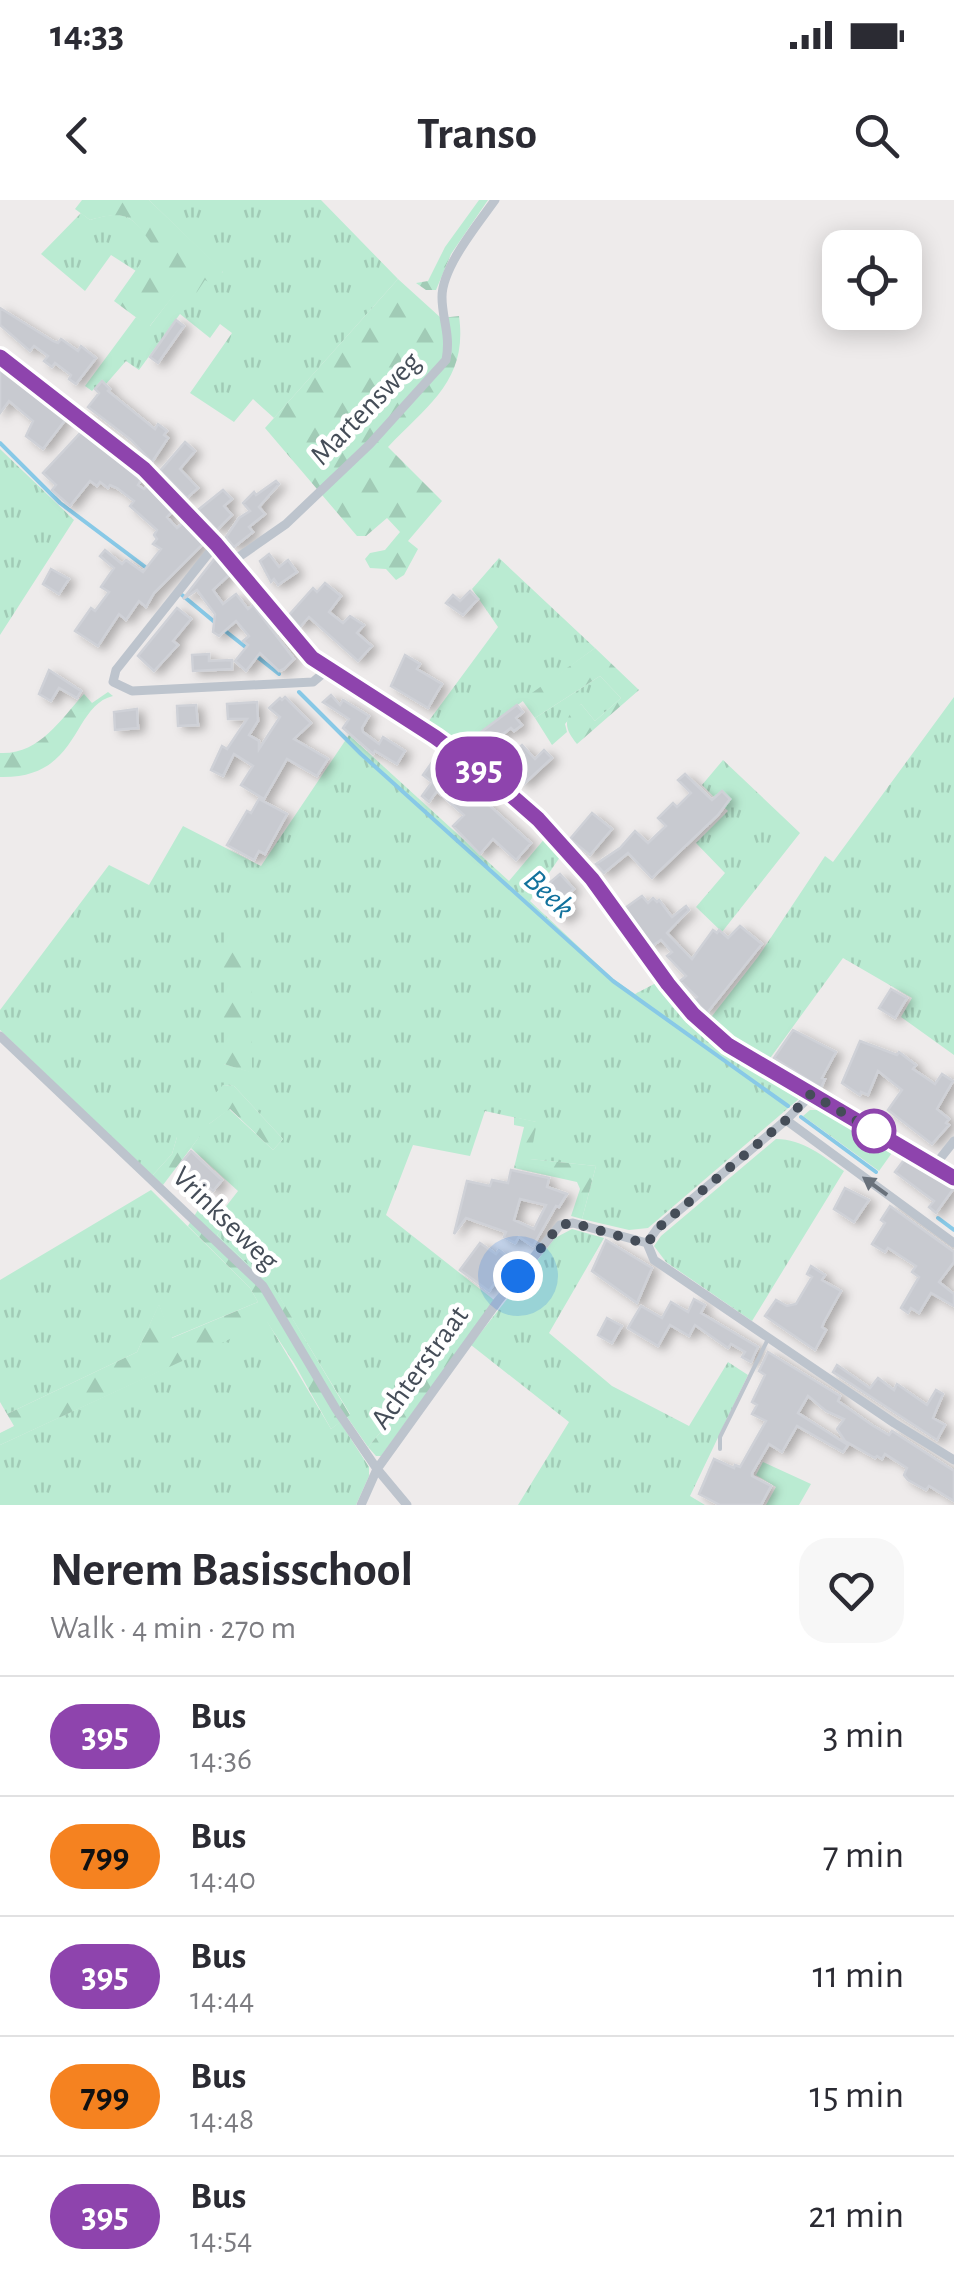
<!DOCTYPE html>
<meta charset="utf-8">
<style>
body{margin:0;font-family:"Alegreya Sans",sans-serif;background:#f7f7f7;color:#2b2b33;height:100vh;display:flex;flex-direction:column;font-size:38px;white-space:nowrap}
*{box-sizing:border-box;margin:0}
p{font-size:32px;color:#7c7c81}
.icon{flex:none;width:55px;height:55px;fill:none;stroke:currentColor;stroke-width:2;stroke-linecap:round;stroke-linejoin:round}
.map{position:relative;height:1305px;overflow:hidden}
.sheet{display:flex;flex-direction:column;background:#fff;flex:1}
.sheet>*{flex:none}
.badge{padding:0 20px;border-radius:32px;font-size:35px;line-height:65px}
.fabs{position:absolute;left:822px;top:30px;display:grid;gap:20px}
.fabs a{display:grid;place-items:center;width:100px;height:100px;border-radius:20px;background:#fff;box-shadow:0 5px 25px #0003;font-size:50px}
.you{position:absolute;width:50px;height:50px;margin:-25px;border:8px solid #fff;border-radius:50%;background:#1a73e8;box-shadow:0 0 0 15px #1a73e833}
.map>.badge{position:absolute;translate:-50% -50%;box-shadow:0 0 0 5px #fff}
.round{display:grid;place-items:center;flex:none;width:105px;height:105px;border-radius:30px;background:#f7f7f7}
.overview{display:flex;align-items:center;justify-content:space-between;height:170px;padding:0 50px}
h1{font-size:48px;font-weight:700;line-height:75px}
ul{padding:0;list-style:none}
li{display:flex;align-items:center;gap:30px;height:120px;padding:0 50px;border-top:2px solid #e1e1e2}
li div{flex:1}
li b{display:block;font-size:38px}
li em{font-style:normal}
li .badge{min-width:110px;font-weight:700;text-align:center}
.status{display:flex;justify-content:space-between;align-items:center;height:70px;padding:0 50px;background:#fff;direction:ltr}
.status svg{height:28px;fill:currentColor}
header{display:flex;justify-content:space-between;align-items:center;height:130px;padding:0 50px;background:#fff;font-size:45px;font-weight:700}
.map>svg:first-child{display:block}
.grass{fill:url(#grass-tufts);fill-rule:evenodd}
.forest{fill:url(#forest-firs)}
.lines{fill:none;stroke-linecap:round;stroke-linejoin:round}
.stream{stroke:#88c9e7;stroke-width:4}
.building{fill:#c8cad0;stroke:#cfd1d7;stroke-width:2.5;fill-rule:evenodd;filter:url(#shadow)}
.lane{stroke:#bdc4cd;stroke-width:4}
.street{stroke:#bdc4cd;stroke-width:9}
.secondary{stroke:#bec6d4;stroke-width:12}
.oneway{fill:#69717b}
.line-casing{stroke:#fff;stroke-width:22}
.line{stroke:#8e44ad;stroke-width:15}
.walk{stroke:#454d58;stroke-width:10;stroke-dasharray:0 18}
.stop-dot{fill:#fff;stroke:#8e44ad;stroke-width:5}
.labels{text-anchor:middle;stroke-width:9;stroke-linejoin:round;paint-order:stroke}
.street-label{font-size:30px;fill:#454d58;stroke:#fff}
.water-label{font-size:32px;font-style:italic;fill:#12729d;stroke:#fff}
</style>
<div class="status"><b>14:33</b><svg viewBox="0 0 49 12"><path d="M0 12V9h3v3zM5 12V6h3v6zM10 12V3h3v9zM15 12V0h3v12zM26 1h20v11H26zM47 4h2v5h-2z"/></svg></div>
<header><svg class="icon" aria-label="back" viewBox="0 0 24 24"><path d="M15 5l-7 7 7 7"/></svg>Transo<svg class="icon" aria-label="search" viewBox="0 0 24 24"><circle cx="10" cy="10" r="6"/><path d="M15 15l6 6"/></svg></header>
<div class="map">
<svg width="954" height="1305" viewBox="0 0 954 1305">
<defs>
<pattern id="grass-tufts" width="24" height="20" patternUnits="userSpaceOnUse" patternTransform="scale(2.5)"><rect width="24" height="20" fill="#baebd2"/><path d="M3 7l-1-3M5 7V3M7 7l1-3M15 17l-1-3M17 17v-4M19 17l1-3" fill="none" stroke="#a1cbb6"/></pattern>
<pattern id="forest-firs" width="22" height="20" patternUnits="userSpaceOnUse" patternTransform="scale(2.5)"><rect width="22" height="20" fill="#baebd2"/><path d="M5 1l3.5 6h-7zM16 11l3.5 6h-7z" fill="#a1cbb6"/></pattern>
<filter id="shadow"><feDropShadow dx="6" dy="3.5" stdDeviation="5" flood-color="#0004"/></filter>
</defs>
<rect width="100%" height="100%" fill="#eeebeb"/>
<path class="grass" d="M149 0H321L398 79 274 218 253 199 234 222 190 193 232 133 220 124 210 138 180 114 139 170 126 161 106 184 101 181 92 191 85 186 136 117 150 126 178 89 223 72Z
M81 13 90 20C127 9 132 16 154 46L136 71 111 55 85 91 41 54Z
M0 249 74 320 0 435Z
M499 358 595 448 462 546 428 522 498 427 472 389Z
M600 476 621 498 595 521 581 504 565 524 567 532 552 545 535 518Z
M954 497V855L901 817 912 798 843 758 768 861 709 820 758 757 825 656 833 662Z
M349 535 509 681 546 637 562 654 530 701 613 779 635 794 656 783C700 833 744 864 800 898L648 1028 629 1030 582 1019 596 966 529 959 536 922 485 911 470 956 413 945 386 1015 494 1100 476 1126 468 1119 411 1196 368 1247 347 1217 350 1214 266 1075 262 1078 217 1035 232 1015 224 1009 238 991 191 948 199 937H177L172 954 152 976 0 830V810L109 665 149 685 183 626 261 666ZM224 732 251 735V872L224 864ZM223 885 234 886 283 939 273 950 229 909 209 924Z
M723 560 800 633 722 732 696 707 725 673 696 643 728 611 702 585Z
M810 910H822L894 950 879 971 803 916Z
M776 939C803 939 823 956 844 971L752 1121 666 1062 654 1046 661 1036Z
M151 990 250 1088 258 1102 171 1138 159 1105 137 1152 7 1214 0 1202V1080Z
M572 1029 604 1038 549 1133 612 1186 689 1226 728 1162 748 1175 690 1296 705 1305H518L569 1222 471 1145 555 1038Z
M267 1121 331 1229 340 1222 369 1267V1276L356 1305H0V1245Z
M763 1262 811 1284 799 1305H766L776 1287 756 1275Z"/>
<path class="forest" d="M82 0H149L223 71 214 85 205 80 193 98 178 90 149 127 114 101 153 46C131 15 128 10 90 20L75 9Z
M479 0H488L451 54 436 90H426L416 83 428 81 445 47Z
M398 79 441 118 459 116C468 180 429 204 388 247L442 301 408 341 418 349 404 375 396 380 386 369 370 368 365 359 370 353 385 350 400 332 387 318 366 336H357L265 228Z
M595 448 639 490 577 544C563 527 563 517 581 504L595 521 621 498 600 476 535 518 522 500Z
M108 492 113 496C71 506 81 579 0 577V553C39 555 60 520 84 494L92 503Z
M224 731 251 734 252 873 224 864Z
M223 885 234 886 283 939 273 950 230 909 209 924 201 918 206 903Z
M514 917 537 922 530 959 596 966 582 1019 571 1016 580 989 577 982 514 968 524 927 514 925Z
M185 929 193 930 200 936 163 985 152 976 172 954 177 937Z
M210 998 232 1015 217 1035 261 1077 266 1074 350 1215 331 1229 294 1163 267 1122 0 1245V1233L14 1226 7 1214 137 1152 159 1104 172 1138 258 1102 250 1088 188 1026 201 1005Z
M469 1118 476 1126 381 1256H376L368 1247 411 1196Z"/>
<g class="lines">
<path class="stream" d="M0 243 60 303 148 369
M182 395 217 424
M224 430 248 449
M255 455 279 474
M299 492 361 554 613 781 788 906
M801 917 876 972
M938 1018 954 1030"/>
</g>
<path class="building" d="M0 108 53 141 58 143 61 139 78 151 81 146 96 158 76 184 69 179 71 175 55 163 52 167 44 161 48 156 34 146 30 151 0 125Z
M176 120 184 126 158 163 150 157Z
M0 170 66 219 43 249 26 236 33 221 9 201 0 213Z
M102 181 110 189 108 191 155 229 158 224 167 231 164 235 168 238 152 262 131 240 88 207 99 193 95 189Z
M82 231 141 280 138 285 144 289 147 286 155 293 172 312 167 317 177 328 183 323 203 344 154 393 146 407 139 401 126 420 119 414 98 446 75 431 91 408 95 411 109 392 101 387 114 368 100 356 105 350 122 364 126 360 143 372 161 349 153 344 157 339 154 335 157 330 130 306 134 301 117 288 110 285 108 288 100 282 97 286 90 281 70 306 52 290 56 285 43 273Z
M185 242 195 251 180 269 198 288 187 298 160 271Z
M276 281 279 284 259 307 265 314 249 327 253 332 234 347 226 337 239 318 250 311 243 303 254 292 256 295Z
M223 290 232 299 224 306 232 315 217 330 198 310Z
M269 354 279 367 288 360 297 372 278 385 274 379 271 382 260 361Z
M215 358 229 375 213 390 223 404 236 394 248 409 253 405 294 459 284 469 279 471 260 453 246 471 235 461 248 445 243 441 249 436 236 421 219 436 213 432 215 414 197 390 183 399Z
M51 369 69 379 59 394 43 384Z
M325 383 341 396 329 412 343 423 350 416 364 425 357 433 372 446 358 461 309 417 300 427 289 415 313 388 317 392Z
M470 391 478 399 463 415 446 403 453 395 460 401Z
M177 408 191 419 173 441 178 445 154 471 138 456Z
M209 454V461L232 460V469L193 471 192 455Z
M405 455 420 464 417 469 442 484 428 508 391 486Z
M49 470 81 491 77 498 59 488 51 501 39 494Z
M331 495 340 505 343 500 369 516 362 528 363 532 379 544 383 537 405 551 397 564 375 551 373 554 343 528 349 519 323 502Z
M285 497 311 523 294 539 328 559 317 576 287 559 264 599 241 585 253 566 234 554 223 576 211 570 222 546 227 549 247 519H228L227 504 257 502 258 521 249 535 259 541V549L280 517 269 508 280 498 282 500Z
M196 505 198 525 178 526 177 506Z
M517 505 523 512 516 518 522 525 514 531 511 528 486 547 477 535Z
M137 509 138 528 115 530 114 512Z
M522 545 535 559 544 550 552 558 524 584 504 562Z
M433 561 459 578 531 643 516 660 493 639 480 654 453 626 464 615 437 591 429 602 422 596 432 582 423 575Z
M685 574 712 600 722 591 730 599 718 615 652 678 628 653 604 673 596 664 620 648 635 631 648 643 666 626 658 618 673 603 677 607 691 593 678 580Z
M259 599 287 614 265 654 259 651 254 660 227 645 247 611 251 613Z
M592 613 612 629 590 655 570 639Z
M560 674 574 689 564 698 574 709 563 719 546 701 556 692 548 684Z
M642 696 648 703 653 698 657 702 659 700 672 717 686 706 689 710 667 733 692 759 713 730 717 733 719 730 728 738 740 726 762 744 707 813 694 800 697 797 680 781 686 776 667 756 672 752 661 740 652 746 625 708Z
M891 789 907 798 895 818 879 808Z
M793 830 836 852 822 878 825 879 821 888 774 858Z
M860 841 897 855 899 852 916 865 913 869 935 884 942 874 953 881 937 909 949 919 946 923 949 925 932 944 888 910 902 890 878 871 868 895 861 892 860 895 842 883Z
M191 951 222 980 213 991 182 962Z
M904 960 954 988 936 1013 929 1007 934 1001 895 972Z
M511 970 549 978 547 987 567 994 559 1007 556 1006 533 1046 519 1037 515 1043 504 1037 506 1032 466 1018 454 1034 467 981 490 986 492 980 508 983ZM520 999 546 1005 534 1029 514 1020Z
M845 988 869 1000 854 1022 834 1009Z
M890 1006 954 1052V1062L939 1082 954 1094V1106L931 1093 919 1113 911 1108 908 1113 901 1108 919 1077 912 1072 916 1066 888 1048 885 1052 872 1044 885 1023 881 1020Z
M606 1040 652 1068 637 1103 592 1071Z
M480 1043 496 1054 499 1050 508 1057 504 1062 508 1065 489 1091 460 1070Z
M811 1066 825 1075 822 1080 841 1091 824 1122 822 1127 826 1130 815 1150 765 1116 776 1100 787 1106 796 1104 812 1077 807 1074Z
M694 1099 705 1105 701 1113 758 1147 751 1162 742 1157 745 1152 731 1144 728 1148 695 1125 689 1136 670 1125 658 1146 628 1128 641 1106 662 1118 671 1102 688 1112Z
M607 1118 622 1126 612 1143 598 1135Z
M768 1152 840 1196 838 1201 872 1225 889 1235 892 1231 954 1271V1301L929 1286 926 1290 908 1280 904 1275 907 1268 885 1254 882 1259 877 1256 875 1258 845 1241 837 1229 844 1219 826 1211 808 1196 798 1213 848 1245 843 1252 797 1226 782 1252 769 1244 752 1273V1276L771 1286 761 1305H720L699 1294 714 1259 734 1268 735 1265 740 1267 766 1221 752 1214 757 1205 752 1202 765 1175 759 1171Z
M837 1165 870 1188 878 1178 894 1190 897 1184 927 1205 936 1190 943 1194 933 1218 945 1225 937 1240 833 1172Z"/>
<g class="lines">
<path class="lane" d="M720 1249V1237L767 1141"/>
<path class="street" d="M216 344 116 470 113 482 132 491 313 482 327 470
M230 363 286 324 370 244 446 160C451 134 442 120 442 97 442 67 478 24 495 0
M0 836 263 1086 336 1209 377 1269 407 1305
M786 920 954 1043
M935 965 954 941
M647 1043 657 1029 786 920 811 895
M361 1305 377 1269 498 1101 560 1025 573 1023 647 1043 654 1060 894 1223 954 1260"/>
<path class="secondary" d="M0 157 129 254 160 284 216 344 312 457 435 537 490 577 538 619 592 679 667 784 693 814 727 845 954 978"/>
</g>
<defs><path id="oneway-solid" d="M-6-.8H1V-3.2L6.5 0L1 3.2V.8H-6Z" transform="scale(2.5)"/></defs>
<use class="oneway" href="#oneway-solid" transform="translate(875 986) rotate(-144)"/>
<g class="lines">
<g class="line-casing">
<path id="line" d="M0 157 144 269 216 344 312 458 435 537 490 577 538 619 592 679 668 784 693 814 728 845 954 978"/>
</g>
<use href="#line" class="line"/>
<path class="walk" d="M518 1076 560 1025 573 1023 647 1044 658 1028 786 920 811 894 874 931"/>
</g>
<circle class="stop-dot" cx="874" cy="931" r="20"/>
<g class="labels">
<g class="street-label">
<text transform="translate(365 208) rotate(-46)" y="10">Martensweg</text>
<text transform="translate(226 1018) rotate(44)" y="10">Vrinkseweg</text>
<text transform="translate(419 1167) rotate(-54)" y="10">Achterstraat</text>
</g>
<g class="water-label">
<text transform="translate(550 693) rotate(43)" y="11">Beek</text>
</g>
</g>
</svg>
<div class="fabs">
<a><svg class="icon" aria-label="locate" viewBox="0 0 24 24"><circle cx="12" cy="12" r="6"/><path d="M12 2v4M12 18v4M2 12h4M18 12h4"/></svg></a>
</div>
<div class="you" style="left:518px;top:1076px"></div>
<b class="badge" style="left:479px;top:569px;background:#8e44ad;color:#fff">395</b>
</div>
<section class="sheet">
<div class="overview"><div><h1>Nerem Basisschool</h1><p>Walk · 4 min · 270 m</p></div><a class="round"><svg class="icon" aria-label="heart" viewBox="0 0 24 24"><path d="M12 20l-8-8c-3-5 5-10 8-4 3-6 11-1 8 4z"/></svg></a></div>
<ul>
<li><span class="badge" style="background:#8e44ad;color:#fff">395</span><div><b>Bus</b><p>14:36</p></div><em>3 min</em></li>
<li><span class="badge" style="background:#f58220;color:#111">799</span><div><b>Bus</b><p>14:40</p></div><em>7 min</em></li>
<li><span class="badge" style="background:#8e44ad;color:#fff">395</span><div><b>Bus</b><p>14:44</p></div><em>11 min</em></li>
<li><span class="badge" style="background:#f58220;color:#111">799</span><div><b>Bus</b><p>14:48</p></div><em>15 min</em></li>
<li><span class="badge" style="background:#8e44ad;color:#fff">395</span><div><b>Bus</b><p>14:54</p></div><em>21 min</em></li>
</ul>
</section>
